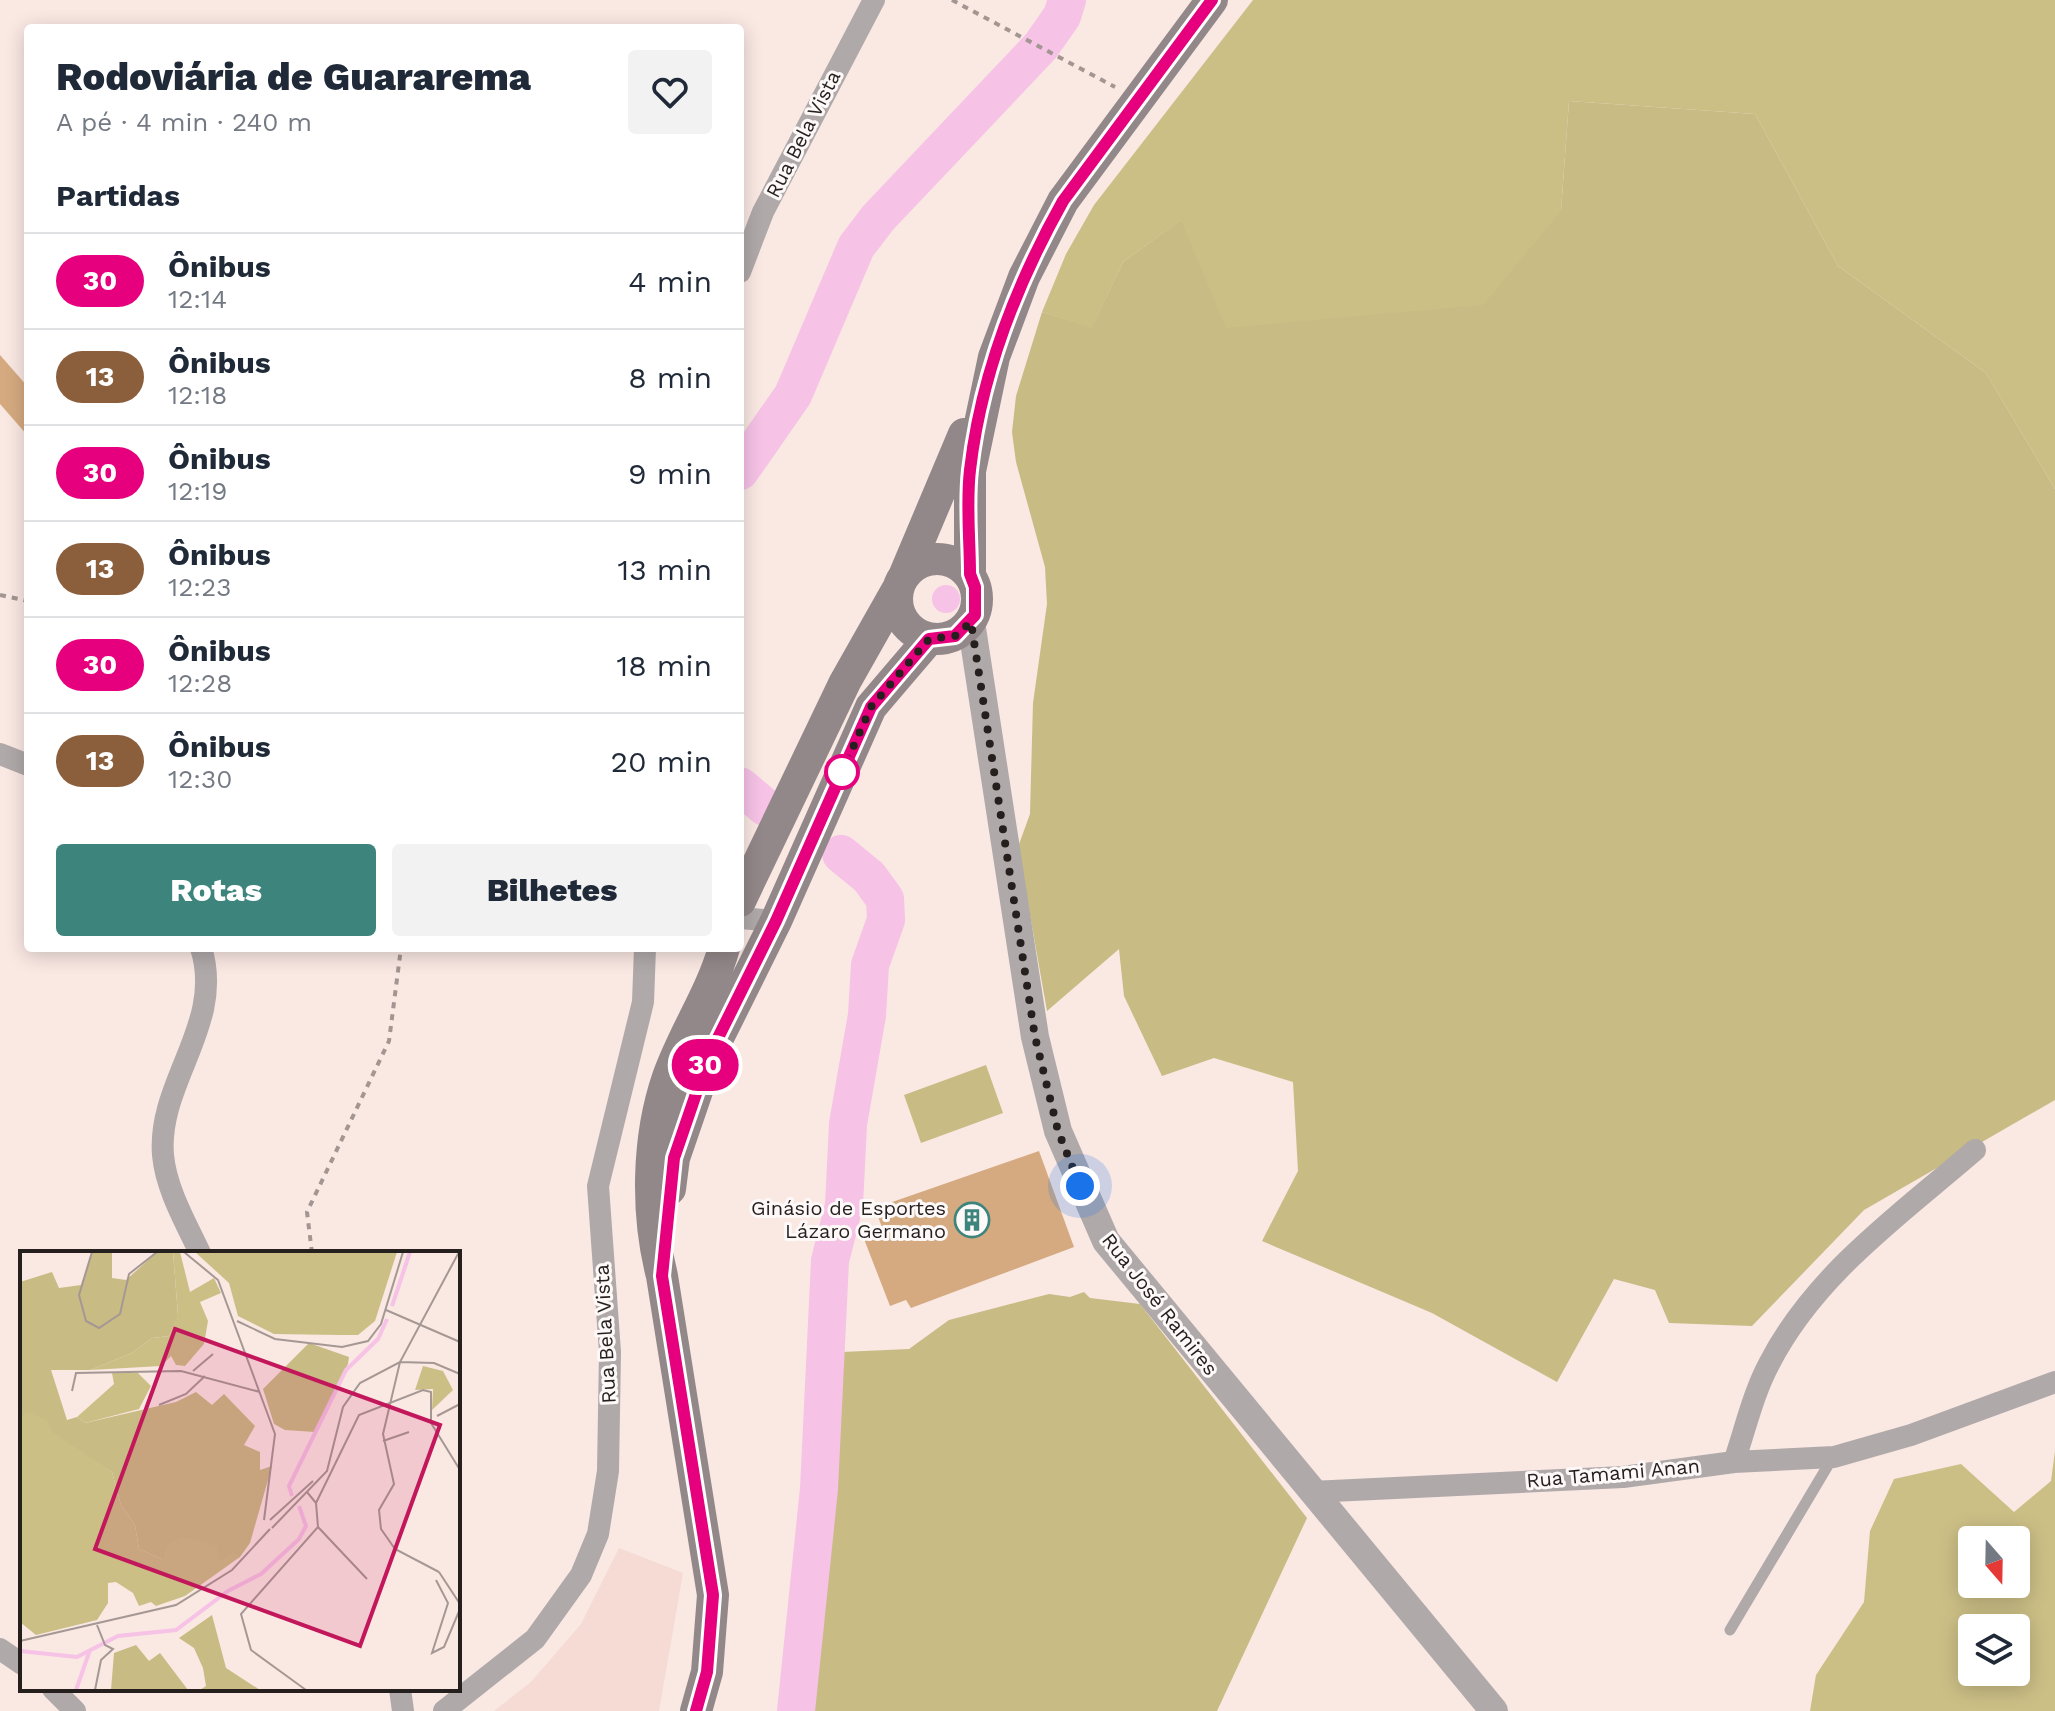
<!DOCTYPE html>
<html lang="pt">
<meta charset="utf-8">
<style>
body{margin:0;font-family:"Work Sans",sans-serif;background:#f2f2f3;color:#1f2937;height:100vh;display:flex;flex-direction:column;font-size:30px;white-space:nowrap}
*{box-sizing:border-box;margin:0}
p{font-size:26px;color:#747a83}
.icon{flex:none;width:44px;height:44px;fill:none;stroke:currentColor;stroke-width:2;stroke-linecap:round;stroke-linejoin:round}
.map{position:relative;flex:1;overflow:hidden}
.panel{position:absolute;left:24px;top:24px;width:720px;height:928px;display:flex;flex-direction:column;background:#fff;border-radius:8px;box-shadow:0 4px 20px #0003}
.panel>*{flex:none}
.badge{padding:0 16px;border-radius:26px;font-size:28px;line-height:52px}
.needle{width:52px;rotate:160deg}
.tools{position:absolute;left:1958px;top:1526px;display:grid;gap:16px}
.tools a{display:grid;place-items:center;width:72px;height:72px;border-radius:8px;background:#fff;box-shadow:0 4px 20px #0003;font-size:40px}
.you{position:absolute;width:40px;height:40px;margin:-20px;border:6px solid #fff;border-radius:50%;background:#1a73e8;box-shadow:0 0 0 12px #1a73e833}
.map>.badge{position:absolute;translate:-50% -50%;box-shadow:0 0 0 4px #fff}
h2{padding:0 32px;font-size:30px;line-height:72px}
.round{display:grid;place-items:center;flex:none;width:84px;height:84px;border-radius:8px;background:#f2f2f3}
.overview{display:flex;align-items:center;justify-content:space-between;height:136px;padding:0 32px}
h1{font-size:38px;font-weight:800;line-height:60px}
.primary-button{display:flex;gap:16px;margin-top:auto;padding:16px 32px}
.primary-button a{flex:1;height:92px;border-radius:8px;background:#3d847c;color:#fff;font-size:32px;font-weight:800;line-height:92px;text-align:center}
.primary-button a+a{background:#f2f2f3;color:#1f2937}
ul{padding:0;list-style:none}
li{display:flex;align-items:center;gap:24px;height:96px;padding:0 32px;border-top:2px solid #e0e1e3}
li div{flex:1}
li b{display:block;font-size:30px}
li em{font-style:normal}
li .badge{min-width:88px;font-weight:700;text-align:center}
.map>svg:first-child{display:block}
.built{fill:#f5dbd3}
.green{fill:#c8bb84}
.forest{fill:#ccbf86;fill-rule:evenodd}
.water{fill:#f6c2e6}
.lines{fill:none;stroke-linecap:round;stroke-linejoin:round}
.river{stroke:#f6c2e6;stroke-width:38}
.building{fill:#d5aa80}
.path{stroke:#a29592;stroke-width:4;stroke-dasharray:6 6;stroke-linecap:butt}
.service{stroke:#b0a9aa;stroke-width:11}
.minor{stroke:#b0a9aa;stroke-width:22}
.tertiary{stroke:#b0a9aa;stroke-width:28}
.secondary{stroke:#938889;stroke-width:32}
.line-casing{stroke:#fff;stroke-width:18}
.line{stroke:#e6007e;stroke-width:12}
.walk{stroke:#251f1d;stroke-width:8;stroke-dasharray:0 14.4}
.stop-dot{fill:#fff;stroke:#e6007e;stroke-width:4}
.labels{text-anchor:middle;stroke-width:6;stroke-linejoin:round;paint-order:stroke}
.street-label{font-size:20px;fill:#251f1d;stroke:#fdf9f8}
.poi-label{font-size:20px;fill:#251f1d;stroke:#fdf9f8;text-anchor:end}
.inset-river{fill:none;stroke:#f6c2e6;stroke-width:4}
.inset-road{fill:none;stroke:#a59894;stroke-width:2}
.view{fill:#c2185b;fill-opacity:0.15;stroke:#c2185b;stroke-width:4}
.inset-edge{fill:none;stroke:#251f1d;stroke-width:4}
</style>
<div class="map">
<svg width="2055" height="1711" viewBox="0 0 2055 1711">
<rect width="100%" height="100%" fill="#fae8e3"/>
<path class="built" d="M619 1548 683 1573 659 1711H494L531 1682 581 1624Z"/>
<path class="green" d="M1569 101 1755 114 1838 266 1986 373 2055 489V1100L1864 1210 1752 1326 1669 1323 1655 1290 1614 1279 1557 1382 1432 1313 1262 1241 1298 1171 1293 1082 1214 1058 1162 1076 1124 996 1119 949 1047 1011 1018 847 1030 814 1033 703 1047 604 1045 567 1016 462 1012 432 1016 396 1042 312 1092 327 1123 262 1182 219 1561 211Z
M986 1065 1003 1113 921 1143 904 1095Z
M1084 1292 1090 1298 1140 1304 1307 1518 1217 1711H813L842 1352 909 1349 949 1320 1049 1294 1070 1297Z"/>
<path class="forest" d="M1253 0H2055V489L1986 373 1838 266 1755 114 1569 101 1561 211 1483 305 1226 328 1181 220 1123 262 1092 328 1042 312 1066 254 1094 205Z
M2055 1451V1711H1810L1816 1675 1864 1602 1870 1531 1894 1479 1961 1464 2014 1512 2051 1481ZM1972 1540H2016V1584H1972ZM1972 1628H2016V1672H1972Z"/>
<path class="water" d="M932 599a14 14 0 1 1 28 0a14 14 0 1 1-28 0Z"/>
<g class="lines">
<path class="river" d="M740 471 793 395 856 247 878 218 1041 46 1062 16 1067 0
M740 786 765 807
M796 1711 819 1489 830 1261 844 1205 848 1124 867 1015 870 965 886 920 885 899 869 877 841 854"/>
</g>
<path class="building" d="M0 355 28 387V436L0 404Z
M1039 1151 1074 1247 911 1308 906 1300 890 1306 864 1239 884 1233 875 1208Z"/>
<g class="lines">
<path class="path" d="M952 0 1115 87
M0 595 28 601
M312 1253 307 1212 389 1041 401 948"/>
<path class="service" d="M1730 1630 1833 1457"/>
<path class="minor" d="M740 272 763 212 874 0
M0 754 28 765
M740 918 776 921
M200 1253C186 1223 166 1189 163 1155 157 1082 225 1024 201 948
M1734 1462C1745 1430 1753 1394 1769 1364 1815 1274 1900 1215 1975 1150
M1311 1492 1623 1477 1734 1462 1834 1457 1911 1435 2055 1382
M0 1649 22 1664
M53 1689 75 1711
M400 1689 403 1711
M444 1711 535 1639 581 1575 598 1534 608 1471 610 1352 598 1186 643 1002 645 948"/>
<path class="tertiary" d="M971 622 1035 1037 1058 1131 1106 1241 1494 1711"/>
<path class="secondary" d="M897 599a40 40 0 1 1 80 0a40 40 0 1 1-80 0Z
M905 574 964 434
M970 574V471L994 357 1024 277 1063 201 1212 0
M740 901 845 682 897 590
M670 1189 674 1158 709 1056 776 921 871 707 929 639
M696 1711 707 1672 713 1595 662 1276C646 1214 647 1138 668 1077 684 1032 711 994 724 948"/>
</g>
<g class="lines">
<g class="line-casing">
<path id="line" d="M696 1711 707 1672 713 1595 662 1276 674 1158 709 1056 776 921 871 707 929 639 955 636 975 615V587L970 574C970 540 966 504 970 470 981 375 1017 283 1063 201L1212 0"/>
</g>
<use href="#line" class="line"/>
<path class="walk" d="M842 772 871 707 929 639 955 636 971 622 1035 1037 1058 1131 1080 1186"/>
</g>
<defs>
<g id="building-ring" transform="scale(1.8)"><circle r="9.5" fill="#fdf9f8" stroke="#3d847c" stroke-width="1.5"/><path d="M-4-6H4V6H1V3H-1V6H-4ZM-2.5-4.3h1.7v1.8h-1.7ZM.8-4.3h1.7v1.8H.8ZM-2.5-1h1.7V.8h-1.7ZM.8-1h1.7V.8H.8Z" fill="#3d847c"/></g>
</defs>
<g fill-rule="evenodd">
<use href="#building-ring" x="972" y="1220"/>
</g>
<circle class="stop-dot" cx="842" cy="772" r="16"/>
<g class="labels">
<g class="street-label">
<text transform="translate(803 134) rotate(-63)" y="7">Rua Bela Vista</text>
<text transform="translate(1160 1304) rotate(52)" y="7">Rua José Ramires</text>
<text transform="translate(605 1334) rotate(-93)" y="7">Rua Bela Vista</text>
<text transform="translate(1613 1473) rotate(-5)" y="7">Rua Tamami Anan</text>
</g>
<g class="poi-label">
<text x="946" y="1215">Ginásio de Esportes<tspan x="946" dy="23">Lázaro Germano</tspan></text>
</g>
</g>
<g transform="translate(20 1251)">
<rect width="440" height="440" fill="#fae8e3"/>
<path d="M72 1H92V27L106 29 137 1H153L158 65 149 85 132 87 112 102 70 119H31L47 169 57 166 65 172 156 151 176 141 192 154 204 143 235 175 224 194 240 201V219L252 215 230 292 220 306 198 311 142 308 119 298 115 274 101 254 92 221 0 165V31L32 21 39 37 61 34ZM289 92 329 106 328 113 295 181 265 179 254 173 243 138ZM192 364 206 417 240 439H180L186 435 183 417 174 397 159 387ZM116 394 129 410 140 402 168 439H91L94 402Z" fill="#c8bb84"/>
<path d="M153 1H160L170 41 194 27 201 42 180 51 188 70 184 93 165 115 156 114 151 105 141 115 70 119 112 102 132 87 149 85 158 64ZM175 1H377L355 70 338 84H319L254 83 218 65 209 32ZM403 115 423 120 433 139 412 159 413 138 395 139ZM92 122H118L131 135 119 158 65 172 57 166 94 133ZM9 162 27 169 32 181 92 221 101 254 115 274 119 298 142 308 148 294 163 286 197 295 198 311 214 301 220 306 165 345 136 355 131 351 119 355 113 342 96 331 88 332V352L77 369 16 384 0 371V165Z" fill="#ccbf86"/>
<path class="inset-river" d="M372 55 390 1M272 245 269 235 326 119 358 88 367 68M0 400 57 406 98 385 156 379 208 340 241 323 279 288 286 275 279 255M56 439 70 399"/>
<path class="inset-road" d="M72 1 59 44 66 70 79 77 100 63 109 23 137 1M164 1 198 29 255 183 244 269M366 59 440 91M217 70 255 88 322 96 348 90 361 73 383 1M173 120 193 103M52 140 56 122 161 120 240 141M139 154 166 143 185 125M417 165 440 153M363 190 389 181M296 252 339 164 403 139 411 141V172L440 219M250 269 293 230M298 276 347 328M252 277 307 220 323 156 340 132 380 111 414 112 440 123M419 321 375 298 361 278 359 259 374 233 363 183 380 111 439 1M419 321 440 353M416 329 428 352 412 402 424 396 440 358M0 390 156 354 212 319 250 278M75 439 81 409 93 398 85 394 77 374M286 439 231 399 221 363 298 276 296 252 287 241"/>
<path class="view" d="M155 78 420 174 340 395 75 298Z"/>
<rect width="440" height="440" class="inset-edge"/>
</g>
</svg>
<div class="tools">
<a><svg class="needle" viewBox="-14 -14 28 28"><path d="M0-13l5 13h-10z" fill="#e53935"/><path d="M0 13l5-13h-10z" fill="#747a83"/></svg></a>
<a><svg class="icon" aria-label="layers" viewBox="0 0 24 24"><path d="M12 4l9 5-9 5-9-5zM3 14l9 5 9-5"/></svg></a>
</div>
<div class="you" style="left:1080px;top:1186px"></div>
<b class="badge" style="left:705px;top:1065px;background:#e6007e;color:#fff">30</b>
<section class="panel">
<div class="overview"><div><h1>Rodoviária de Guararema</h1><p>A pé · 4 min · 240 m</p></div><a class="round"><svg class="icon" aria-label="heart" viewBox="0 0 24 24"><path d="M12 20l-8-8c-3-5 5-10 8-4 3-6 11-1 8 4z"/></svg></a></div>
<h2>Partidas</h2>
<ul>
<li><span class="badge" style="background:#e6007e;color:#fff">30</span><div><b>Ônibus</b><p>12:14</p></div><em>4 min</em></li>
<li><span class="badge" style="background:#8b5e3c;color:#fff">13</span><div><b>Ônibus</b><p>12:18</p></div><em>8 min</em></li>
<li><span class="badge" style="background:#e6007e;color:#fff">30</span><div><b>Ônibus</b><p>12:19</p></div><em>9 min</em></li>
<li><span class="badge" style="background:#8b5e3c;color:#fff">13</span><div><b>Ônibus</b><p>12:23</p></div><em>13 min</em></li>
<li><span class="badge" style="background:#e6007e;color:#fff">30</span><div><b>Ônibus</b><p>12:28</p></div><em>18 min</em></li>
<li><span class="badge" style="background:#8b5e3c;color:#fff">13</span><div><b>Ônibus</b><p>12:30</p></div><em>20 min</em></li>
</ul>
<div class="primary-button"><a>Rotas</a><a>Bilhetes</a></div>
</section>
</div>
